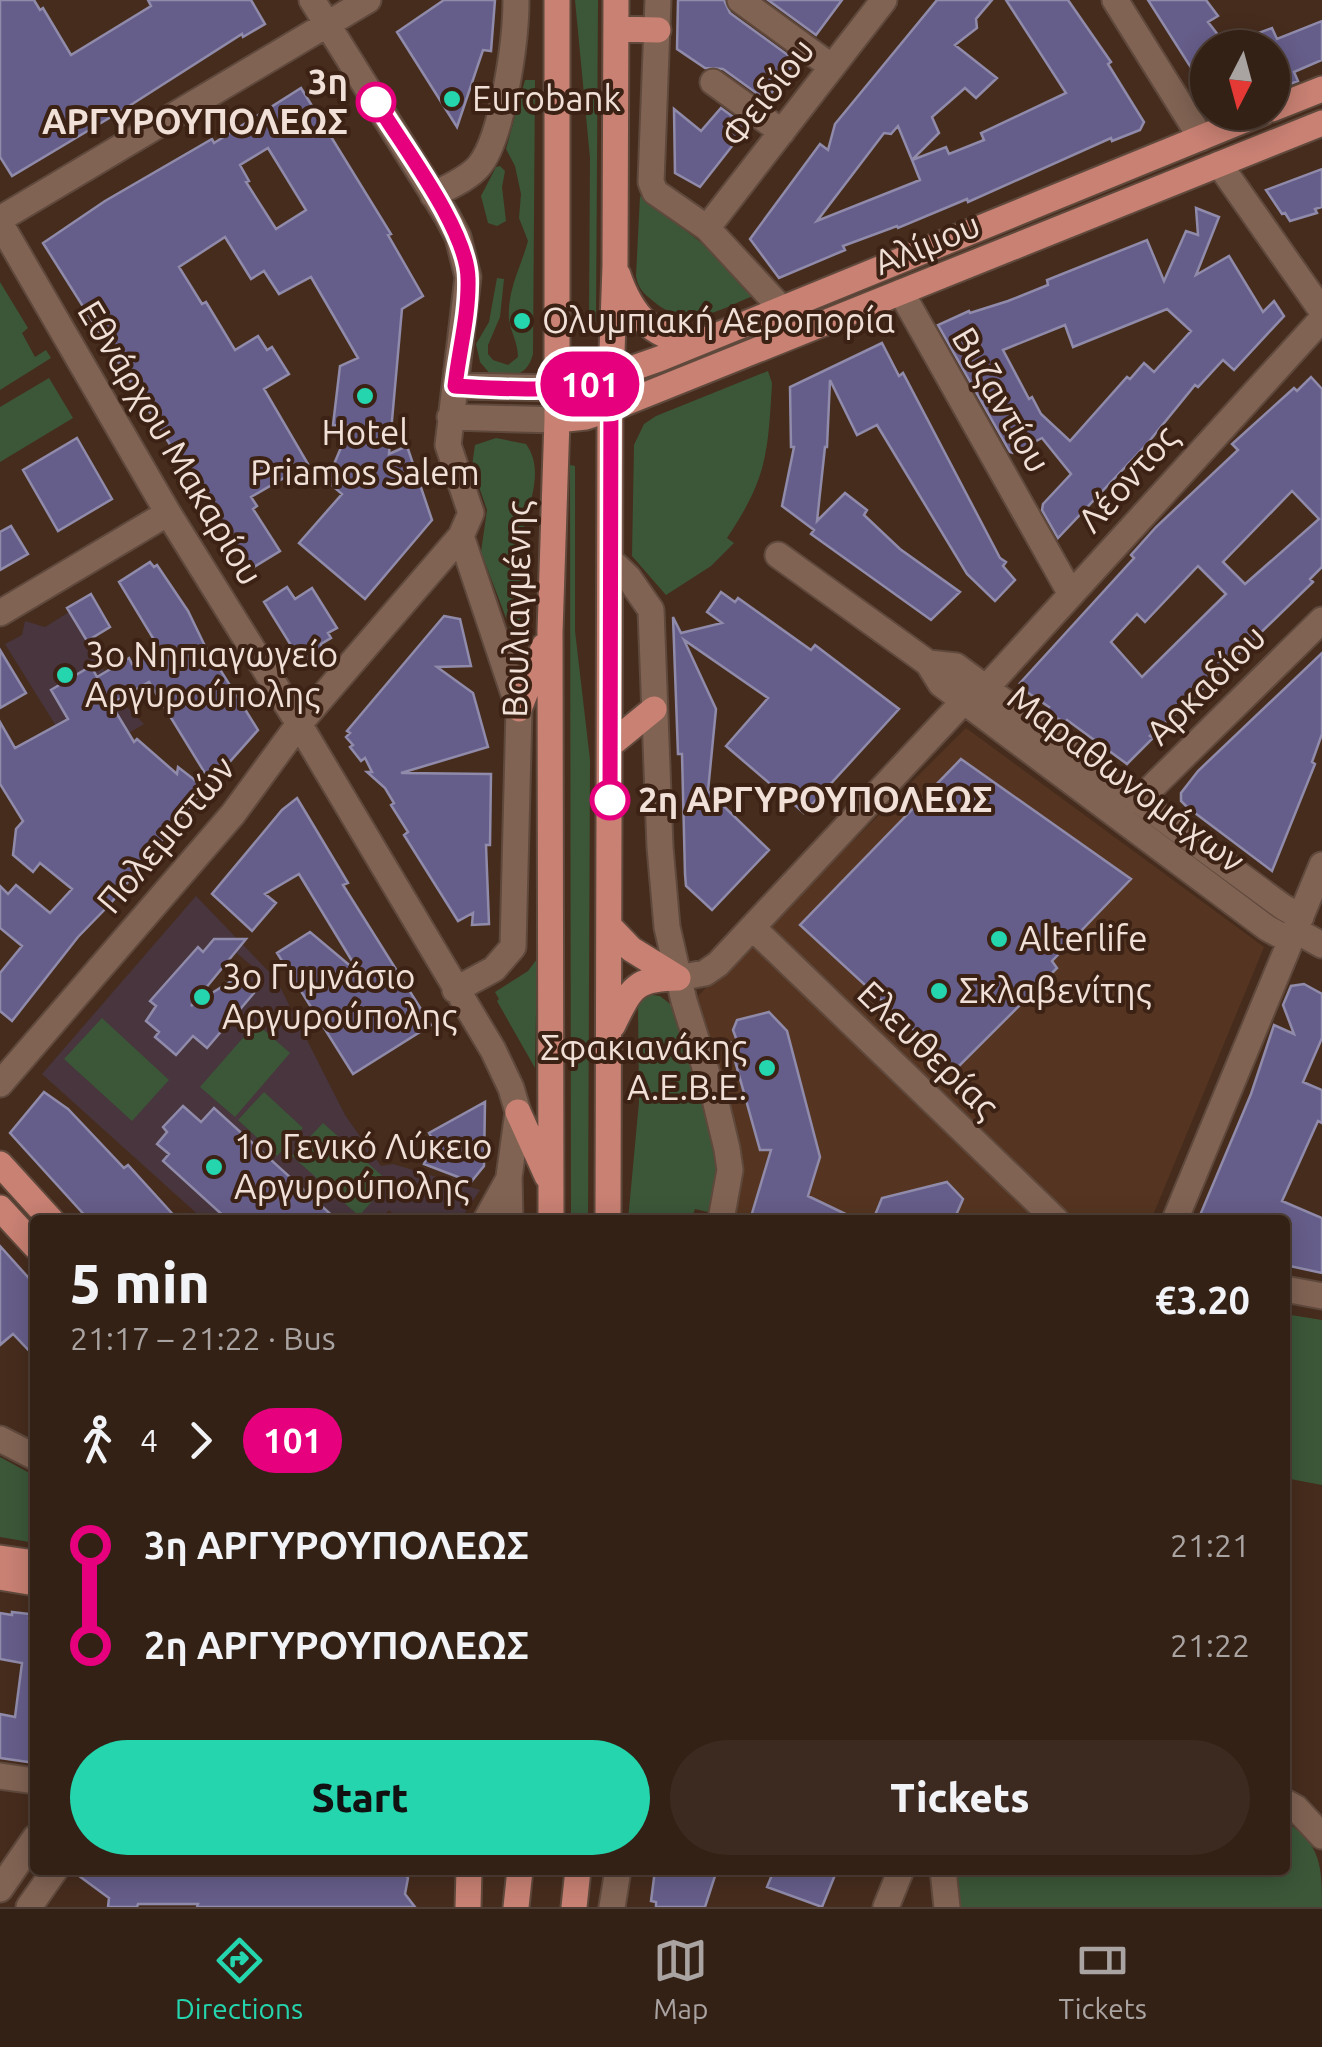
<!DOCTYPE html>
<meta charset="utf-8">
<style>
body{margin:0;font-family:Ubuntu,sans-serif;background:#3c291f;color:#f1f3f6;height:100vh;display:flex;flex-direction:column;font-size:38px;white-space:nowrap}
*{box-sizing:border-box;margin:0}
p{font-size:32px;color:#a9a3a1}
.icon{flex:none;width:55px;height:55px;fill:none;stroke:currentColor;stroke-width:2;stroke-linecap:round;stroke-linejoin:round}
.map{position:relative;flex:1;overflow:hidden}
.sheet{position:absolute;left:30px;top:1215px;width:1260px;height:660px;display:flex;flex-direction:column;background:#342116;border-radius:10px;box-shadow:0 5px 25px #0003,0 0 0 2px #4e3e35}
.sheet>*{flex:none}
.badge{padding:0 20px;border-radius:32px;font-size:35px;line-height:65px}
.needle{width:65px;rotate:186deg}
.fabs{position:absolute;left:1190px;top:30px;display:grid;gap:20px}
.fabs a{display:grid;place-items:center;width:100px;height:100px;border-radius:50%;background:#342116;box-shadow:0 5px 25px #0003,0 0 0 2px #4e3e35;font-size:50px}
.map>.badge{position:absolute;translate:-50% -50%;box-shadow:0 0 0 5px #fff}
.legs{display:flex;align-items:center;gap:15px;height:110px;padding:0 40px;font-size:32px}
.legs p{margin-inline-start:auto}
.summary{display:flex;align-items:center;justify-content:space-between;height:170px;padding:0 40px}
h1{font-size:55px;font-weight:800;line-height:75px}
.action{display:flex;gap:20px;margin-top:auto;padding:20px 40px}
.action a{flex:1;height:115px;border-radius:60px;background:#24d5ae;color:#111;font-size:40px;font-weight:800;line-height:115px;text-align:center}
.action a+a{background:#3c291f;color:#f1f3f6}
ul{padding:0 40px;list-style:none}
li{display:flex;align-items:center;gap:35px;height:100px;font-size:38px}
li i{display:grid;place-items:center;width:15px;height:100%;margin:0 12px;background:currentColor}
li i::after{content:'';width:25px;height:25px;margin:-12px;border:8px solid;border-radius:50%;background:#342116}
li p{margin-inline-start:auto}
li:first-child i{background:linear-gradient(#0000 50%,currentColor 0)}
li:last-child i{background:linear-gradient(currentColor 50%,#0000 0)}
.dock{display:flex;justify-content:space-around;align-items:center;height:140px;border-top:2px solid #4e3e35;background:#342116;font-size:28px;color:#a9a3a1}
.dock a{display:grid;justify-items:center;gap:5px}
.dock .current{color:#24d5ae}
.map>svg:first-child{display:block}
.built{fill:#553521}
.education{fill:#48353d;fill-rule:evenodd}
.green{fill:#3b5738}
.building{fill:#665e8a;stroke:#908baa;stroke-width:2.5;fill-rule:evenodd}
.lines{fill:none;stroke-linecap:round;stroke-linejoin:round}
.minor-casing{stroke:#5f493c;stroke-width:29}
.major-casing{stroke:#5f493c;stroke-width:29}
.minor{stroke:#816353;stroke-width:25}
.major{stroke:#c88173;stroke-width:25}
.line-1-casing{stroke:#fff;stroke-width:22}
.line-1{stroke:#e6007e;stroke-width:15}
.poi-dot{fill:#24d5ae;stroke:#3c2214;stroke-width:4}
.stop-1-dot{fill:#fff;stroke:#e6007e;stroke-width:5}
.labels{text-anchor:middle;stroke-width:8;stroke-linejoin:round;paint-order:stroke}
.stop-label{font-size:35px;font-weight:bold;fill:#f1e0d7;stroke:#3c2214;text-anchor:end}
.street-label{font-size:35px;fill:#f1e0d7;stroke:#3c2214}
.poi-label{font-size:35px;fill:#f1e0d7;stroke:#3c2214;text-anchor:start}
</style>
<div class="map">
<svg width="1322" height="1907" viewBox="0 0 1322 1907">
<rect width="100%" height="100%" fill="#462c1d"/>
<path class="built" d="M966 728 1264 947 1151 1220H733L739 1149 693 1001Z"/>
<path class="education" d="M69 612 125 705 144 724 79 763 5 644 22 635 25 621 45 627Z
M196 896 276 979 345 1115 381 1166 393 1164 480 1190 460 1220H399L389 1210 379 1220H337L213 1109 201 1122 183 1106 163 1127 167 1132 159 1145 178 1144 163 1162 218 1211 244 1220H204L42 1074ZM220 939 252 966 240 981 254 993 193 1036 176 1055 155 1037 159 1032 148 1023 151 1014 170 1018 150 1001 197 947 217 964Z"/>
<path class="green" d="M575 0H598L596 322 589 321 590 158Z
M525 80H535L533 354C527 377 512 377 491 375L480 362 476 344 489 322 497 278 504 279 500 317 488 345V354L493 360 508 365 518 357C518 343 511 333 509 319 507 290 521 267 528 241L519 218 521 194 515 166 506 149Z
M500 166 505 171 502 187 506 221 497 226 488 223 481 196 496 167Z
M640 196 707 247 755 295C716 311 689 331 653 301 643 293 638 288 636 276Z
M0 282 28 328 22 333 35 357 46 350 51 358 0 390Z
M768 371 772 383C768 454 767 478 727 538L734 543 711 566 666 595 632 556 634 445 644 424 656 416Z
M49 378 73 418 0 462V407Z
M496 438 526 444C546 472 527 506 522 536 517 575 522 618 521 657L481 552 487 510 472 466 475 445Z
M570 465 575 466V631L590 760 588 1220H571Z
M537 959 535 1068 497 1001 499 999 495 992 528 971Z
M645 994 660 996 674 1007 714 1114 725 1174 716 1214 695 1209 691 1220H628L639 1102 638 1001Z
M102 1018 169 1080 132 1121 64 1059Z
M256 1023 290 1053 235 1117 200 1087Z
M264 1092 303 1128 277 1156 238 1120Z
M323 1123 389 1182 359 1216 292 1156Z
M1285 1314 1322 1320V1485L1285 1478Z
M0 1457 35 1476V1543L0 1537Z
M1285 1822C1322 1842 1322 1870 1322 1907H956L951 1870H1285Z"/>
<path class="building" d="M0 0H34L40 10 43 8 71 55 151 6 148 0H251L265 24 243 37 242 34 126 108 12 176 0 157Z
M444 0H495L491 51 483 50 457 127 397 32Z
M678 0H724L730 13 796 61 766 100 723 69 705 68 677 49Z
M768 0H842L816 35Z
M937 0H992L976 19 977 28 955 45 997 78 976 98 965 88 932 117 939 133 912 160 898 126 891 134 884 133 817 221 920 180 912 160 946 147 949 154 984 140 981 133 1066 93 1006 0H1068L1111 62 1108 64 1144 122 1140 130 1112 141 1111 138 968 202 967 199 898 228 897 226 843 246 845 250 779 278 750 239 820 144 828 150 835 124Z
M1148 0H1206L1218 16 1208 22 1226 45 1272 28 1277 39 1322 21V60L1294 72 1298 81 1272 91V48H1208V65L1195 74Z
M301 88 391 234 388 235 423 296 402 309 389 454 407 446 432 520 365 599 299 543 342 494 327 481 350 426 333 425 340 366 358 358 311 277 279 294 264 271 251 279 225 237 179 267 202 304 206 302 235 350 258 336 267 350 272 347 289 374 264 389 308 464 251 497 257 506 253 509 280 551 249 570 43 243 105 201 212 139 214 143ZM268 148 306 210 276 229 246 182 249 181 240 165Z
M721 108 747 127 700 187 675 173 674 109 701 131Z
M1322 169V207L1315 209 1317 213 1290 221 1285 213 1282 214 1266 190Z
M1196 208 1219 217 1196 275 1229 256 1263 312 1274 301 1284 316 1234 370 1223 360 1198 387 1195 385 1147 444 1058 538 1042 510 1043 504 1071 474 1042 438 1013 453 1010 452 938 325 969 311 970 313 1008 301 1048 285 1047 280 1147 240 1164 281 1186 231 1198 235ZM1167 309 1191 331 1154 372 1144 363 1130 379 1127 377 1070 441 1041 414 1032 397 1029 399 1003 350 1065 325 1073 347Z
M882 343 899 376 903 373 1000 558 1006 562 1003 566 1015 580 995 601 967 574 877 425 857 435 830 380 827 447H825L817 521 845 493 867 510 864 515 900 549 960 592 931 620 811 534 814 530 782 506 794 447H791L790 387Z
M1311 377 1322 389V567L1310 579 1313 582 1184 707 1150 736 1153 738 1127 764 1067 720 1065 723 1046 711 1049 707 1021 688 1024 685 1020 683 1134 558 1131 555 1156 527 1238 450 1232 444 1294 388 1297 391ZM1292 491 1319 519 1245 584 1223 562ZM1198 566 1226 594 1142 677 1111 642 1137 614 1145 622Z
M77 438 112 499 58 531 23 470Z
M11 526 28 554 0 570V532Z
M150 562 154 567 157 565 188 611 204 644 258 730 211 783 149 682 111 704 134 742 137 739 177 774 178 767 205 788 111 903 78 937 12 1021 0 1011V973L22 946 0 928V886L8 894 16 885 50 913 72 889 40 863 33 872 13 855 16 829 23 821 0 784V722L15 748 68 719 51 690 91 666 97 677 129 658 132 664 159 648 119 582Z
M287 587 295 599 312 588 337 628 328 633 331 638 321 644V658L305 668 264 602Z
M721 592 735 602 738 598 811 650 815 645 899 709 804 813 726 746 768 698 684 640 716 709 708 791 769 850 712 910 686 886 685 874 682 754H678L673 617 681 633 722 623 707 612Z
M91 594 110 627 87 641 67 608Z
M444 616 460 619 471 666 437 667 473 693 488 747 401 773 491 774 490 845H486L489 924 472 925 473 913 458 921 404 835 408 832 391 805 394 803 385 788 367 772H372L365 758 361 761 350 747 353 745 346 737 350 733 347 731Z
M0 650 26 693 0 708Z
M1322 653V734L1312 762 1315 764 1272 871 1187 807 1181 801V793L1198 771Z
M961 759 1131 879 1052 961 1057 968 956 1069 800 925Z
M297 798 348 883 343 885 431 1025 353 1074 277 953 310 932 360 974 299 874 265 894 276 903 252 931 212 894 282 810Z
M214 939H246L191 1006 236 978 254 993 207 1048 193 1036 176 1055 155 1037 159 1032 146 1021 156 1006 150 1001 198 947 203 952Z
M1304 984 1322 994V1038L1303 1082 1322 1090V1123L1318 1121 1282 1201 1322 1218V1273L1285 1265V1220H1198L1251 1094 1274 1025 1294 1034 1283 1005 1291 986Z
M769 1012 787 1031 820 1157 808 1196 858 1220H750L771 1150H760L730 1043 737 1041 733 1030 737 1020Z
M44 1092 68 1109 124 1168 128 1165 178 1220H89L10 1133Z
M485 1102 484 1166 471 1182 424 1164 434 1142 429 1133Z
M183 1106 201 1122 214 1108 337 1220H228L163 1161 169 1154 157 1144 167 1132 163 1127Z
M947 1182 963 1199 954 1220H873L882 1198Z
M0 1246 35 1285V1357L13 1334 0 1345Z
M12 1612 30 1614 29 1618 35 1619V1763L0 1758V1714L15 1717 22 1663 0 1659V1613L12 1615Z
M71 1870H402L408 1878 405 1894 415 1907H197L198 1904H138L137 1907H108L109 1898Z
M655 1870H717L705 1907H656V1902L651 1901Z
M774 1870H837L822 1907 767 1887Z"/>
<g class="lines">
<g class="minor-casing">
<path id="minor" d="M312 0 447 216 458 237 468 277 448 445 471 513 461 536 519 709 513 947 494 969 455 990
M658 0 651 182 655 192 707 228 782 309
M740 0 832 67
M1115 0 1201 138
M713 82 782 132
M1219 164 1322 311
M433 195C448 187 468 179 479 166 503 137 516 39 516 0
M0 219 368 0
M0 223 168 513 299 724 493 1050 511 1088 518 1112 509 1177 510 1220
M707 228 884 0
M901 292 1071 594
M455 386 556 388
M450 417 557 420
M778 555 928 663 941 684 1267 928 1291 941
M610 560 628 577 651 610 660 847 667 927 684 1001 715 1099 727 1149 730 1170 721 1220
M0 613 168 513
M928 663 956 666 1283 907 1301 917
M986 688 1322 319
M1138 801 1322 620
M753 928 1056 1220
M1295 930 1322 945
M678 978 705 973 718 964 964 701
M0 1084 233 814 299 724 461 536
M486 1220 507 1182
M1175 1220 1322 865
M1285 1289 1322 1296
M0 1439 35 1457
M0 1776 35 1781
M1285 1802 1296 1808 1322 1836
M943 1870 947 1907
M0 1889 35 1838
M29 1907 55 1870
M612 1907 618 1870
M886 1907 901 1870"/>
</g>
<g class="major-casing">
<path id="major" d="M616 29 658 30
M1272 109 1322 89
M618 275C631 314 654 342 698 341
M556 388 585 385 659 359 1264 112
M557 420 586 417 610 409 1322 123
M519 709 544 646
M610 745 654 709
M609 926 631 949 678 978
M613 1025C631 988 635 978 678 978
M518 1112 547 1176
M0 1164 51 1220
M0 1208 35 1246
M551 1220 550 632 557 420V0
M608 1220 610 409 615 266 616 0
M0 1558 35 1563
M0 1577 35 1583
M468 1907 469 1870
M516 1907 520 1870
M574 1907 578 1870"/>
</g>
<use href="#minor" class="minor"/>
<use href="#major" class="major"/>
</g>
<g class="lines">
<g class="line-1-casing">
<path id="line-1" d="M376 102C402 145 468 231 468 279 469 314 459 351 455 386 508 389 561 394 611 376L610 800"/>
</g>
<use href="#line-1" class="line-1"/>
</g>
<g class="poi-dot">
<circle cx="452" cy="99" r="10"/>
<circle cx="522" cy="321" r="10"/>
<circle cx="365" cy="396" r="10"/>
<circle cx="65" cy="675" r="10"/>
<circle cx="999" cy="939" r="10"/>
<circle cx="939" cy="991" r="10"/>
<circle cx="202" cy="997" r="10"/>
<circle cx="767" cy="1068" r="10"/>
<circle cx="214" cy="1167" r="10"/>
</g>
<g class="stop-1-dot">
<circle cx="376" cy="102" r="18"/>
<circle cx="610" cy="800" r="18"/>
</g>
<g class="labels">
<g class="stop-label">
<text x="348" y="94">3η<tspan x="348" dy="40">ΑΡΓΥΡΟΥΠΟΛΕΩΣ</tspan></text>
<text x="638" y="812" text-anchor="start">2η ΑΡΓΥΡΟΥΠΟΛΕΩΣ</text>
</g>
<g class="street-label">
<text transform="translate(768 93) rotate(-52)" y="12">Φειδίου</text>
<text transform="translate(927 244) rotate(-22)" y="12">Αλίμου</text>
<text transform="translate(1001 400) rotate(60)" y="12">Βυζαντίου</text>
<text transform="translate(170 443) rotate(59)" y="12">Εθνάρχου Μακαρίου</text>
<text transform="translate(1128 479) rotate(-48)" y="12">Λέοντος</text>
<text transform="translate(517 609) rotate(-89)" y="12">Βουλιαγμένης</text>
<text transform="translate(1206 685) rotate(-45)" y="12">Αρκαδίου</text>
<text transform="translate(1126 779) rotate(37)" y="12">Μαραθωνομάχων</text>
<text transform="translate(166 835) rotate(-50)" y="12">Πολεμιστών</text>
<text transform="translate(928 1050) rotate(44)" y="12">Ελευθερίας</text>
</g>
<g class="poi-label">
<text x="472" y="111">Eurobank</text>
<text x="542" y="333">Ολυμπιακή Αεροπορία</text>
<text x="365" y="445" text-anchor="middle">Hotel<tspan x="365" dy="40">Priamos Salem</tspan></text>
<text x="85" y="667">3ο Νηπιαγωγείο<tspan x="85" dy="40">Αργυρούπολης</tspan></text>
<text x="1019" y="951">Alterlife</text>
<text x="222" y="989">3ο Γυμνάσιο<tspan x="222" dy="40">Αργυρούπολης</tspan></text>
<text x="959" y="1003">Σκλαβενίτης</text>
<text x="747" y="1060" text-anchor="end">Σφακιανάκης<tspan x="747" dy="40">Α.Ε.Β.Ε.</tspan></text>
<text x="234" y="1159">1ο Γενικό Λύκειο<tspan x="234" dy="40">Αργυρούπολης</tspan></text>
</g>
</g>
</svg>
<div class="fabs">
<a><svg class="needle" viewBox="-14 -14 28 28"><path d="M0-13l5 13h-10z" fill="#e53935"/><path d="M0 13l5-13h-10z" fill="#a9a3a1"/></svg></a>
</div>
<b class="badge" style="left:590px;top:384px;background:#e6007e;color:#fff">101</b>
<section class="sheet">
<div class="summary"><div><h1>5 min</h1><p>21:17 – 21:22 · Bus</p></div><b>€3.20</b></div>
<div class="legs"><svg class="icon" aria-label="walk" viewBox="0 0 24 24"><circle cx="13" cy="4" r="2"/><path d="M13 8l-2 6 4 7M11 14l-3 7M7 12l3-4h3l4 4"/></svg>4<svg class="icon" aria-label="forward" viewBox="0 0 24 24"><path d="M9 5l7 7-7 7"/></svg><b class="badge" style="background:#e6007e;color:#fff">101</b></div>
<ul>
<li><i style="color:#e6007e"></i><b>3η ΑΡΓΥΡΟΥΠΟΛΕΩΣ</b><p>21:21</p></li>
<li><i style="color:#e6007e"></i><b>2η ΑΡΓΥΡΟΥΠΟΛΕΩΣ</b><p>21:22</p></li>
</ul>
<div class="action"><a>Start</a><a>Tickets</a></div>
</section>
</div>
<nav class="dock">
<a class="current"><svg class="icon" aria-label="directions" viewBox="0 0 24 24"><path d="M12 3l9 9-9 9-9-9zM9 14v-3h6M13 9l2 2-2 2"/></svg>Directions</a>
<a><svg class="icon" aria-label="map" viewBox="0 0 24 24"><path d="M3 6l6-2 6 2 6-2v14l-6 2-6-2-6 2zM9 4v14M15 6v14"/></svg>Map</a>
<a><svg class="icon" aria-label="tickets" viewBox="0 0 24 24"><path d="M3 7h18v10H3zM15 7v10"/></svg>Tickets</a>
</nav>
